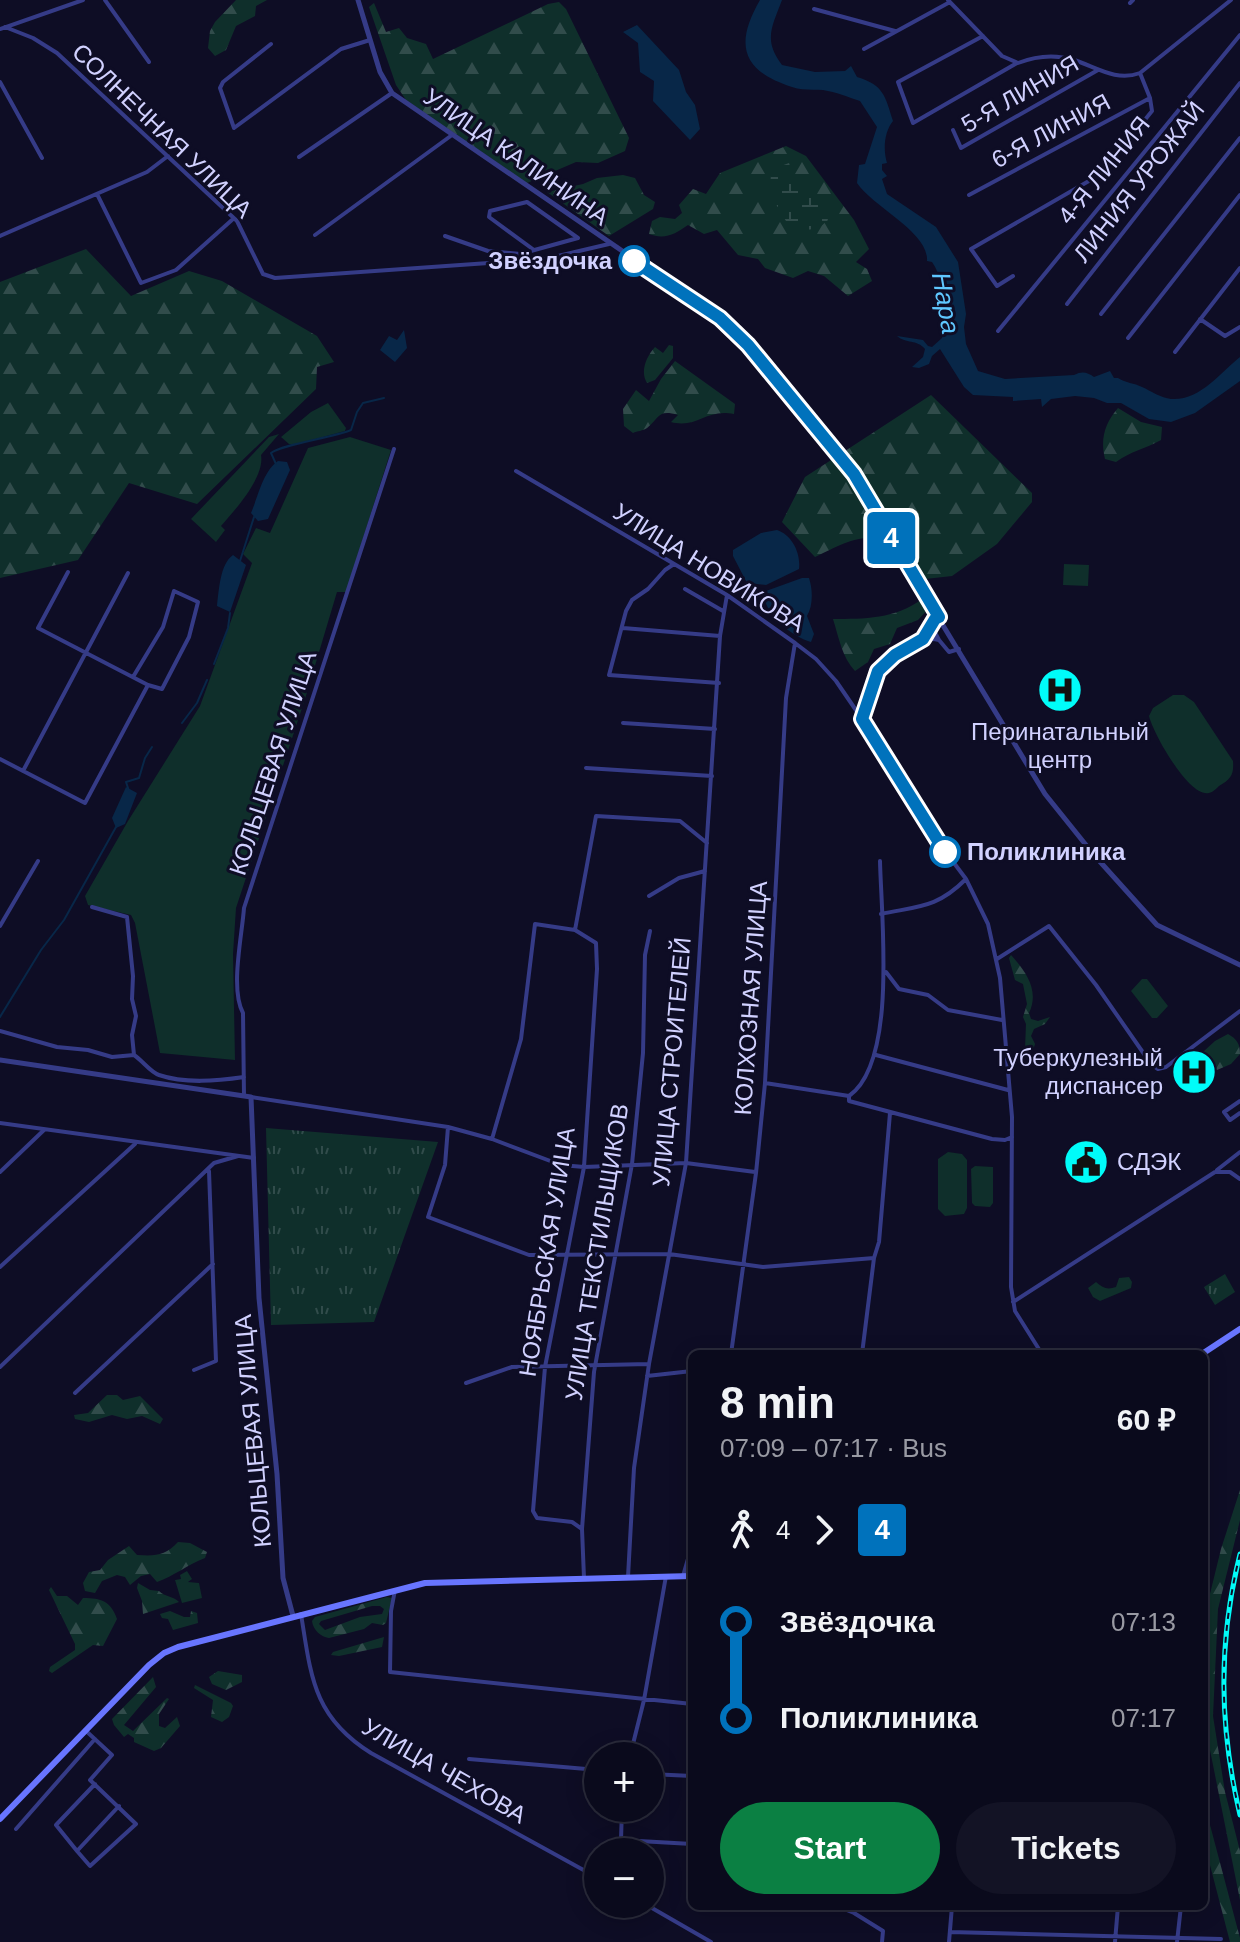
<!DOCTYPE html>
<meta charset="utf-8">
<style>
body{margin:0;font-family:Arial,sans-serif;background:#131325;color:#f1f3f6;height:100vh;display:flex;flex-direction:column;font-size:30px;white-space:nowrap}
*{box-sizing:border-box;margin:0}
p{font-size:26px;color:#999aa3}
.icon{flex:none;width:44px;height:44px;fill:none;stroke:currentColor;stroke-width:2;stroke-linecap:round;stroke-linejoin:round}
.map{position:relative;flex:1;overflow:hidden}
.sheet{position:absolute;left:688px;top:1350px;width:520px;height:560px;display:flex;flex-direction:column;background:#0a0a1c;border-radius:12px;box-shadow:0 4px 20px #0003,0 0 0 2px #2a2b3b}
.sheet>*{flex:none}
.badge{padding:0 16px;border-radius:6px;font-size:28px;line-height:52px}
.buttons{position:absolute;left:584px;top:1742px;display:grid;gap:16px}
.buttons a{display:grid;place-items:center;width:80px;height:80px;border-radius:50%;background:#0a0a1c;box-shadow:0 4px 20px #0003,0 0 0 2px #2a2b3b;font-size:40px}
.map>.badge{position:absolute;translate:-50% -50%;box-shadow:0 0 0 4px #fff}
.legs{display:flex;align-items:center;gap:12px;height:88px;padding:0 32px;font-size:26px}
.legs p{margin-inline-start:auto}
.overview{display:flex;align-items:center;justify-content:space-between;height:136px;padding:0 32px}
h1{font-size:44px;font-weight:700;line-height:60px}
.primary-button{display:flex;gap:16px;margin-top:auto;padding:16px 32px}
.primary-button a{flex:1;height:92px;border-radius:48px;background:#0b8043;color:#fff;font-size:32px;font-weight:700;line-height:92px;text-align:center}
.primary-button a+a{background:#131325;color:#f1f3f6}
ul{padding:0 32px;list-style:none}
li{display:flex;align-items:center;gap:28px;height:96px;font-size:30px}
li i{display:grid;place-items:center;width:12px;height:100%;margin:0 10px;background:currentColor}
li i::after{content:'';width:20px;height:20px;margin:-10px;border:6px solid;border-radius:50%;background:#0a0a1c}
li p{margin-inline-start:auto}
li:first-child i{background:linear-gradient(#0000 50%,currentColor 0)}
li:last-child i{background:linear-gradient(currentColor 50%,#0000 0)}
.map>svg:first-child{display:block}
.grass{fill:url(#grass-tufts)}
.forest{fill:url(#forest-firs);fill-rule:evenodd}
.wetland{fill:url(#wetland-marsh)}
.green{fill:#0f2f2b}
.water{fill:#082748}
.lines{fill:none;stroke-linecap:round;stroke-linejoin:round}
.stream{stroke:#082748;stroke-width:2}
.minor{stroke:#353b87;stroke-width:4}
.tertiary{stroke:#353b87;stroke-width:5}
.secondary{stroke:#6875ff;stroke-width:6}
.rail-casing{stroke:#00fcf9;stroke-width:5}
.rail{stroke:#0e0d25;stroke-width:2;stroke-dasharray:6;stroke-linecap:butt}
.line-1-casing{stroke:#fff;stroke-width:18}
.line-1{stroke:#0072bc;stroke-width:12}
.stop-1-dot{fill:#fff;stroke:#0072bc;stroke-width:4}
.labels{text-anchor:middle;stroke-width:6;stroke-linejoin:round;paint-order:stroke}
.street-label{font-size:24px;fill:#d1d1ff;stroke:#0e0d25}
.stop-label{font-size:24px;font-weight:bold;fill:#d1d1ff;stroke:#0e0d25;text-anchor:end}
.poi-label{font-size:24px;fill:#d1d1ff;stroke:#0e0d25}
.water-label{font-size:26px;font-style:italic;fill:#5fc7ff;stroke:#0e0d25}
</style>
<div class="map">
<svg width="1240" height="1942" viewBox="0 0 1240 1942">
<defs>
<pattern id="grass-tufts" width="24" height="20" patternUnits="userSpaceOnUse" patternTransform="scale(2)"><rect width="24" height="20" fill="#0f2f2b"/><path d="M3 7l-1-3M5 7V3M7 7l1-3M15 17l-1-3M17 17v-4M19 17l1-3" fill="none" stroke="#314c4b"/></pattern>
<pattern id="forest-firs" width="22" height="20" patternUnits="userSpaceOnUse" patternTransform="scale(2)"><rect width="22" height="20" fill="#0f2f2b"/><path d="M5 1l3.5 6h-7zM16 11l3.5 6h-7z" fill="#314c4b"/></pattern>
<pattern id="wetland-marsh" width="20" height="14" patternUnits="userSpaceOnUse" patternTransform="scale(2)"><rect width="20" height="14" fill="#0f2f2b"/><path d="M1 5h8M5 5V1M11 12h8M15 12V8" fill="none" stroke="#314c4b"/></pattern>
</defs>
<rect width="100%" height="100%" fill="#0e0d25"/>
<path class="grass" d="M266 1128 438 1142 374 1322 271 1325Z
M1225 1274 1235 1292 1215 1305 1204 1287Z"/>
<path class="forest" d="M236 0H267L256 6 255 16 236 26 226 50 215 56 208 48 210 31 215 22Z
M559 2 566 9 629 138 625 151 598 163 576 162 527 183 406 100 396 85 369 7 374 3 386 32 399 28 407 38 426 44 433 59 548 4Z
M786 146 806 156 854 220 869 249 856 262 867 269 872 281 848 296 824 276 808 271 793 278 765 268 758 259 738 255 717 230 704 234 688 225C675 234 665 240 649 234L652 221 660 217 675 219 682 213 679 205 693 189 706 194 720 173Z
M623 175 635 178 644 195 655 202 653 209 609 236 547 192 583 184 597 178Z
M86 249 131 296 189 271 222 281 317 336 334 362 317 367 316 389 197 504 129 483 78 560 0 578V282Z
M669 345 673 346V358L655 380 647 383C640 372 646 357 655 347L663 353Z
M675 361 735 404 734 414C706 408 697 429 671 422L678 415C657 409 660 418 647 428 643 431 637 431 633 433L624 426 623 409 636 390 649 401 661 379Z
M931 395 1032 493V502L997 544 952 576 925 579C913 563 891 539 870 538 852 537 830 550 815 557L782 522 805 477Z
M1118 408 1141 422 1162 427 1161 440C1145 449 1131 451 1116 462L1105 459C1100 439 1105 423 1118 408Z
M922 599 929 608 918 620 897 628 890 644 874 649 868 662 855 671C842 657 839 638 833 619 864 619 896 619 922 599Z
M1011 955C1025 971 1040 990 1029 1013L1031 1019 1038 1021 1050 1017 1045 1024 1034 1029 1031 1036 1035 1044 1033 1050H1025L1026 1024 1023 1017 1027 1004 1023 984 1015 980 1009 958Z
M1228 1034C1237 1039 1240 1044 1240 1054L1231 1064 1217 1070 1206 1063 1203 1052 1215 1041Z
M107 1395H117L123 1400 140 1396 163 1419 160 1424 142 1416 127 1419 112 1415 89 1422 75 1419 74 1415 88 1413Z
M1240 1490V1520L1218 1609 1213 1716 1225 1792 1240 1851V1900L1205 1725 1208 1602 1221 1549Z
M178 1542 190 1543 207 1552 205 1558C187 1565 174 1576 157 1582L150 1574 141 1576 130 1585 125 1577 117 1575 102 1581 95 1593 85 1591 83 1583 89 1572 100 1570 108 1560 129 1546 137 1555C156 1556 165 1556 178 1542Z
M138 1583 150 1590 159 1591C165 1597 173 1596 179 1602L143 1614 142 1601 137 1588Z
M51 1587 57 1596H67L78 1605 83 1598C101 1598 111 1601 117 1619L103 1646 93 1645 52 1673 49 1671 50 1667 75 1650V1644L49 1590Z
M387 1597 392 1598 386 1623 383 1625 372 1623 364 1629 329 1638C321 1637 313 1630 312 1621L315 1617ZM372 1606H380L384 1609 382 1614 360 1617 325 1630 319 1624 321 1621Z
M170 1611 184 1617H190L191 1611 197 1613 198 1623 173 1630 168 1619 162 1618 160 1614Z
M384 1637 382 1647 339 1656 331 1655 333 1652Z
M218 1671 242 1675V1682L226 1690 212 1684 209 1677Z
M153 1677 156 1687 124 1725 133 1731 167 1698 169 1699 159 1714V1726L165 1728 177 1717 180 1726 161 1748 154 1751 134 1742V1738L128 1734 124 1737 114 1725 112 1719Z
M195 1685 231 1703 233 1706 229 1717 222 1722 211 1717 213 1700 194 1688Z
M1210 1825 1240 1938V1942H1230L1204 1842V1826Z"/>
<path class="wetland" d="M789 163C796 189 818 192 828 220L819 228 794 232C781 214 764 191 773 169Z"/>
<path class="green" d="M328 403 346 428 345 431 294 445 289 444 281 437 311 412Z
M279 434 261 455C265 477 235 510 221 526L225 530 216 542 191 519 269 437Z
M350 437 391 450 346 592H337L305 699 236 908 233 954 235 1060 160 1053 135 923 131 915 88 905 85 896 128 821 200 706 252 563 243 554 256 528 270 533 308 448Z
M1064 564 1089 565 1088 586 1063 585Z
M1173 695H1184L1194 702 1233 761C1234 775 1231 779 1219 786 1216 789 1213 792 1209 793 1189 798 1153 733 1149 716L1153 708Z
M1142 979H1147L1168 1006 1157 1018H1152L1131 991Z
M948 1152 962 1154 967 1160V1208L964 1214 945 1216 938 1209V1159Z
M975 1166 993 1167V1203L990 1207 975 1206 972 1203 971 1169Z
M1129 1277 1132 1282 1131 1288 1100 1301 1093 1297 1088 1288 1096 1282C1103 1288 1107 1290 1116 1287L1119 1278Z
M187 1571 192 1579 188 1582 199 1583 202 1598 182 1603 175 1580 181 1579 180 1575Z"/>
<path class="water" d="M760 0H782C772 27 763 40 782 65L815 72 845 71 851 66 857 77C884 85 885 96 893 121 884 132 883 150 887 163L882 164V170L887 176 882 179 887 194 936 227 958 262 966 314 964 327 966 344 978 371 1005 379 1074 375C1082 371 1087 372 1094 377L1110 371 1114 378H1118C1126 383 1134 383 1142 387 1151 391 1161 398 1171 399 1200 401 1220 373 1240 357V381L1195 413 1171 422 1149 419 1121 403H1107L1094 398 1075 396 1051 399 1042 407 1041 399 1013 401V397L973 395 964 387 940 349 932 356 929 364 919 368 912 367 923 357 925 349C917 339 906 344 897 336L923 340 928 346 932 347 942 338C941 314 947 283 932 262L927 261C929 232 873 207 857 183L859 165 865 164 877 127 860 101C848 97 836 92 823 90 813 89 802 91 792 87 742 71 734 45 760 0Z
M637 25 679 70 686 92 695 105 700 129 690 140 653 101 654 81 640 72 638 43 623 32Z
M404 330 407 348 395 362 380 350 389 336 397 340Z
M278 461 287 462 290 470 268 519 258 521 251 513C258 497 263 471 278 461Z
M777 530C792 535 801 553 799 569L766 585 747 583 733 556V550L761 533Z
M233 555 246 565 230 612 217 606C219 590 220 564 233 555Z
M802 578H809C813 590 813 606 807 616L814 634 811 642C791 636 768 617 763 595L766 591Z
M126 787 137 793 125 824 116 828 112 818Z"/>
<g class="lines">
<path class="stream" d="M276 464 271 453C282 444 332 438 351 430L357 412 363 403 384 398
M240 561 254 517
M214 664 228 628 230 613
M182 723 197 703 207 680
M129 791 126 782 139 778 145 758 152 747
M0 1017 41 950 64 920 116 827"/>
<path class="minor" d="M105 0 149 62
M948 0 1002 56 1018 63C1036 56 1055 54 1074 60 1096 67 1116 82 1140 73L1231 0
M1130 3 1133 0
M814 9 895 31
M5 27 33 38 57 53 237 221 263 274 275 278 545 259 609 244
M0 29 83 0
M983 36 898 82 913 123 1017 63
M271 44 223 82 220 88 234 128 341 49 370 40
M864 49 950 2
M0 82 42 158
M953 130 961 148 1098 70
M299 157 392 93
M97 194 141 283 176 270 233 219
M969 195 1150 98
M315 235 452 135
M0 236 147 172 168 156
M445 236 488 251 520 254 578 238
M534 250 489 217 490 211 527 202 578 238
M1013 276 997 286 971 249 1101 174 1152 111 1150 98 1140 73
M1067 304 1240 83
M1101 314 1240 138
M1200 319 1225 336 1240 327
M998 331 1240 35
M1128 338 1240 195
M1175 352 1240 268
M516 471 727 595 795 643 816 659 836 681 862 719
M674 564 665 570 648 589 632 600 626 611 609 675 719 683
M685 589 723 611
M931 625 939 640
M623 628 720 636
M923 639 939 617
M959 649 949 652 939 640C927 637 919 641 909 647 873 668 874 683 862 719L933 835 966 879 988 924 1000 978 1012 1117 1011 1287 1015 1311 1042 1354
M133 677 163 627 174 591 198 602 189 637 162 689 148 685
M623 723 715 729
M0 759 85 803 148 685 38 628 68 572
M586 768 712 776
M23 771 128 573
M649 896 679 878 705 871
M92 907 127 917 133 976 132 999 136 1016 132 1035 134 1055
M881 914C919 906 937 908 966 879
M0 926 38 861
M575 930 596 816 680 821 707 843
M997 959 1049 926 1096 985 1151 1064 1158 1069 1166 1067 1240 1011
M886 972 899 989 928 995 948 1010 1002 1020
M0 1031 57 1047 88 1050 112 1057 134 1055C143 1061 150 1072 159 1075 185 1084 217 1081 244 1077
M876 1055 1008 1090
M765 1083 849 1096C898 1062 881 916 880 861
M244 1096 243 1013C230 989 242 936 244 908L394 449
M849 1096V1101L992 1139 1005 1140 1012 1137
M251 1097 448 1127 492 1139 561 1165 584 1167 686 1163 755 1172
M1240 1101 1224 1112 1230 1120 1240 1113
M0 1123 254 1158
M448 1127 445 1165 428 1217 529 1255 669 1254 763 1267 874 1258
M492 1139 521 1039 535 924 575 930 596 943 597 969 584 1167 545 1367 533 1511 537 1518 572 1522 582 1529
M1217 1170 1240 1152
M0 1172 44 1130
M0 1267 135 1144
M1013 1302 1215 1172H1230L1240 1179
M731 1354 756 1173 765 1083 786 698 795 643
M862 1354 874 1258 879 1242 890 1113
M0 1367 214 1163 238 1156
M194 1370 216 1361 209 1171
M647 1376 692 1371
M466 1383 512 1367 649 1364
M75 1393 213 1264
M683 1576 692 1545
M628 1577 634 1468 649 1364 686 1163 720 636 727 595
M584 1578 582 1529 594 1372 632 1164 643 1053 645 955 650 931
M395 1590 391 1611 390 1672 692 1704
M301 1614C311 1676 313 1717 371 1753L598 1878
M85 1730 112 1755 90 1780 136 1824 90 1866 77 1851 119 1806
M630 1756 644 1700 666 1576
M469 1759 598 1770
M650 1774 692 1776
M622 1808 621 1840 692 1844
M16 1829 95 1739
M77 1851 56 1825 95 1784
M690 1887 692 1879
M645 1904 711 1942
M837 1906 854 1913 883 1931 882 1942
M950 1932 1221 1939
M949 1942 952 1906
M1115 1942 1118 1906
M1177 1942 1181 1906"/>
<path class="tertiary" d="M358 0 380 72 392 93 720 318 738 333 846 463 868 495 924 594 1045 794 1094 855 1157 925 1240 965
M0 1060 251 1097 259 1298 277 1474 283 1578 293 1616"/>
<path class="secondary" d="M1202 1354 1240 1329
M0 1819 149 1665 164 1653 178 1647 425 1583 692 1576"/>
<g class="rail-casing">
<path id="rail" d="M1240 1554C1218 1642 1219 1726 1240 1815"/>
</g>
<use href="#rail" class="rail"/>
</g>
<g class="lines">
<g class="line-1-casing">
<path id="line-1" d="M634 261 720 318 748 345 854 474 939 617 935 619 923 639 895 655 878 671 862 719 945 852"/>
</g>
<use href="#line-1" class="line-1"/>
</g>
<defs>
<g id="hospital-disc" transform="scale(2.3)"><circle r="9.5" fill="#00fcf9" stroke="#0e0d25"/><path d="M-5-5h3v3.5h4V-5h3V5h-3V1.5h-4V5h-3Z" fill="#111"/></g>
<g id="civic-disc" transform="scale(2.3)"><circle r="9.5" fill="#00fcf9" stroke="#0e0d25"/><path d="M-.6-6.5H3V-4.5H.6V-3L4-1V1h2V6H-6V1h2V-1L-.6-3ZM-1.2 2.5V6h2.4V2.5Z" fill="#111"/></g>
</defs>
<g fill-rule="evenodd">
<use href="#hospital-disc" x="1060" y="690"/>
<use href="#hospital-disc" x="1194" y="1072"/>
<use href="#civic-disc" x="1086" y="1162"/>
</g>
<g class="stop-1-dot">
<circle cx="634" cy="261" r="14"/>
<circle cx="945" cy="852" r="14"/>
</g>
<g class="labels">
<g class="street-label">
<text transform="translate(1020 94) rotate(-30)" y="8">5-Я ЛИНИЯ</text>
<text transform="translate(162 131) rotate(44)" y="8">СОЛНЕЧНАЯ УЛИЦА</text>
<text transform="translate(1051 131) rotate(-28)" y="8">6-Я ЛИНИЯ</text>
<text transform="translate(516 157) rotate(35)" y="8">УЛИЦА КАЛИНИНА</text>
<text transform="translate(1104 170) rotate(-51)" y="8">4-Я ЛИНИЯ</text>
<text transform="translate(1139 182) rotate(-52)" y="8">ЛИНИЯ УРОЖАЙ</text>
<text transform="translate(709 568) rotate(32)" y="8">УЛИЦА НОВИКОВА</text>
<text transform="translate(273 763) rotate(-72)" y="8">КОЛЬЦЕВАЯ УЛИЦА</text>
<text transform="translate(751 998) rotate(-86)" y="8">КОЛХОЗНАЯ УЛИЦА</text>
<text transform="translate(672 1062) rotate(-85)" y="8">УЛИЦА СТРОИТЕЛЕЙ</text>
<text transform="translate(547 1252) rotate(-81)" y="8">НОЯБРЬСКАЯ УЛИЦА</text>
<text transform="translate(597 1252) rotate(-81)" y="8">УЛИЦА ТЕКСТИЛЬЩИКОВ</text>
<text transform="translate(253 1431) rotate(-95)" y="8">КОЛЬЦЕВАЯ УЛИЦА</text>
<text transform="translate(444 1771) rotate(30)" y="8">УЛИЦА ЧЕХОВА</text>
</g>
<g class="stop-label">
<text x="612" y="269">Звёздочка</text>
<text x="967" y="860" text-anchor="start">Поликлиника</text>
</g>
<g class="poi-label">
<text x="1060" y="740">Перинатальный<tspan x="1060" dy="28">центр</tspan></text>
<text x="1163" y="1066" text-anchor="end">Туберкулезный<tspan x="1163" dy="28">диспансер</tspan></text>
<text x="1117" y="1170" text-anchor="start">СДЭК</text>
</g>
<g class="water-label">
<text transform="translate(946 303) rotate(80)" y="9">Нара</text>
</g>
</g>
</svg>
<div class="buttons">
<a>+</a>
<a>−</a>
</div>
<b class="badge" style="left:891px;top:538px;background:#0072bc;color:#fff">4</b>
<section class="sheet">
<div class="overview"><div><h1>8 min</h1><p>07:09 – 07:17 · Bus</p></div><b>60 ₽</b></div>
<div class="legs"><svg class="icon" aria-label="walk" viewBox="0 0 24 24"><circle cx="13" cy="4" r="2"/><path d="M13 8l-2 6 4 7M11 14l-3 7M7 12l3-4h3l4 4"/></svg>4<svg class="icon" aria-label="forward" viewBox="0 0 24 24"><path d="M9 5l7 7-7 7"/></svg><b class="badge" style="background:#0072bc;color:#fff">4</b></div>
<ul>
<li><i style="color:#0072bc"></i><b>Звёздочка</b><p>07:13</p></li>
<li><i style="color:#0072bc"></i><b>Поликлиника</b><p>07:17</p></li>
</ul>
<div class="primary-button"><a>Start</a><a>Tickets</a></div>
</section>
</div>
